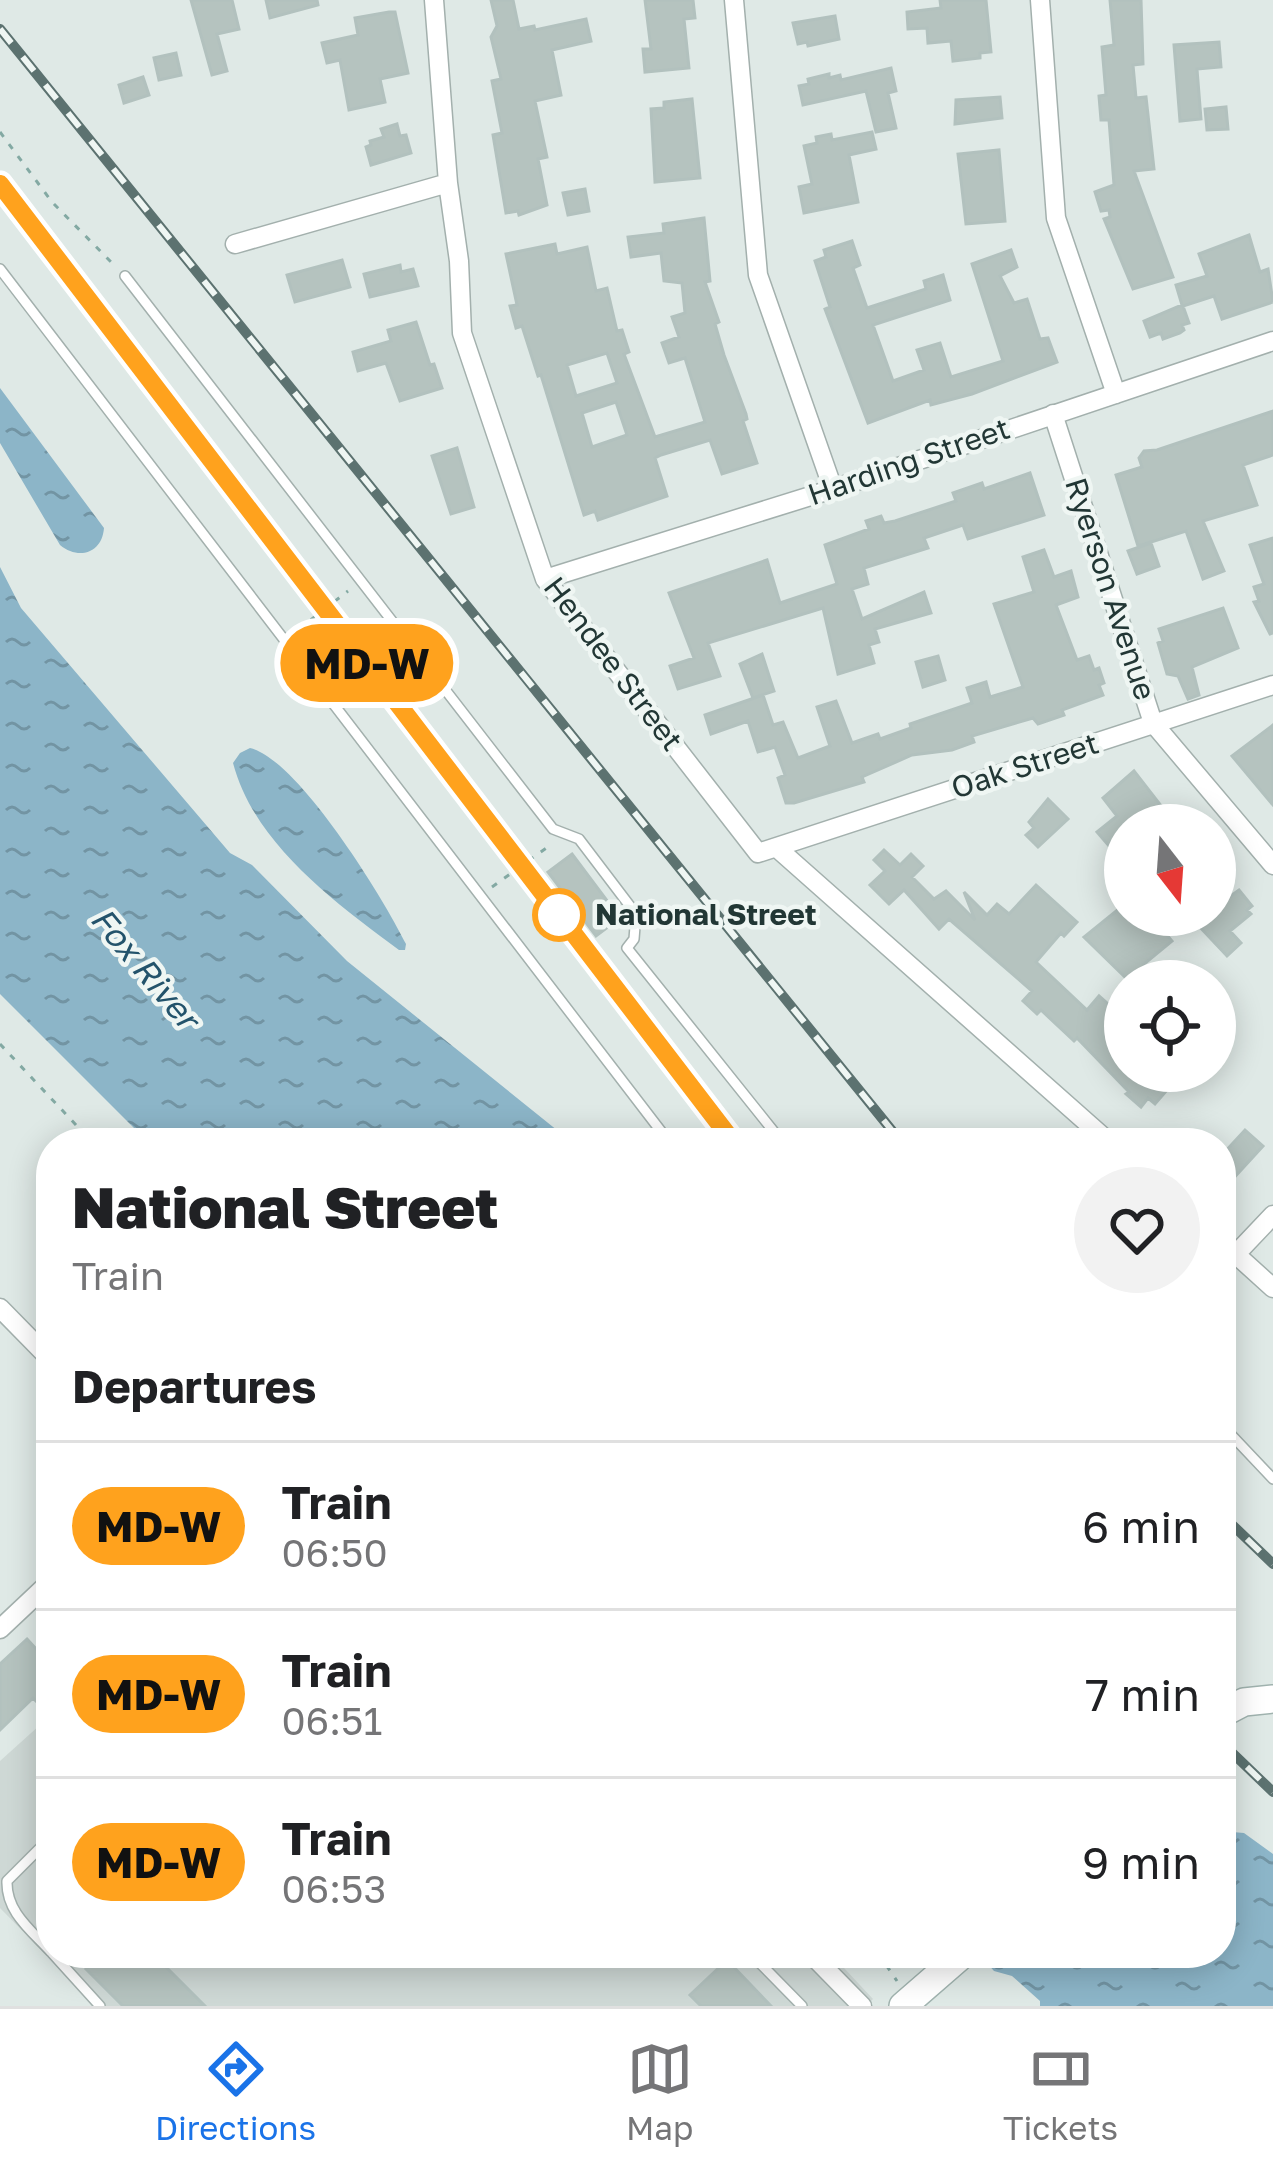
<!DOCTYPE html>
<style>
body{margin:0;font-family:"Golos Text",sans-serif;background:#f2f2f2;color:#202124;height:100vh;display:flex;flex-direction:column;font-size:45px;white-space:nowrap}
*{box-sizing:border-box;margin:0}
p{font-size:39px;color:#757577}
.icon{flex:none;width:66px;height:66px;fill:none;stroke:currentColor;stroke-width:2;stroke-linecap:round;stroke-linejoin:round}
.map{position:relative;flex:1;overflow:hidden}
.details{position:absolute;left:36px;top:1128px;width:1200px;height:840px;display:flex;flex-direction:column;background:#fff;border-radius:48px;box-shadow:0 6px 30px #0003}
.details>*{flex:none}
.badge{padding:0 24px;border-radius:39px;font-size:42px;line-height:78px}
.needle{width:78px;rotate:163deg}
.fabs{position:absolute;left:1104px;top:804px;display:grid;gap:24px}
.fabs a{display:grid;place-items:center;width:132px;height:132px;border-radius:50%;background:#fff;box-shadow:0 6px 30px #0003;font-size:60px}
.map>.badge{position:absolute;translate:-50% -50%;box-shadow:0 0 0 6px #fff}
h2{padding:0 36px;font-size:45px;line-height:108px}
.round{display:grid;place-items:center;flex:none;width:126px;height:126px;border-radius:63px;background:#f2f2f2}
.overview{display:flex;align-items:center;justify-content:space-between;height:204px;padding:0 36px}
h1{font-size:57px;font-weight:800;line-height:90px}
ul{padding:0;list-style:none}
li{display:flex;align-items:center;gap:36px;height:168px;padding:0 36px;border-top:3px solid #e0e0e0}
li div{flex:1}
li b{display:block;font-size:45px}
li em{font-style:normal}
li .badge{min-width:132px;font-weight:700;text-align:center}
.tab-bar{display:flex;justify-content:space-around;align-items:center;height:168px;border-top:3px solid #e0e0e0;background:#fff;font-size:33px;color:#757577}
.tab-bar a{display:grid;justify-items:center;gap:6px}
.tab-bar .current{color:#1a73e8}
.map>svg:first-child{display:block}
.built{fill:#ced8d5}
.water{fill:url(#water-ripples)}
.building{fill:#b5c3bf;stroke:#b2c1be;stroke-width:3;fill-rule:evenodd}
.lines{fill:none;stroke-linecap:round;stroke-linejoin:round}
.lane-casing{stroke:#a3b0ad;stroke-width:12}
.street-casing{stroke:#a3b0ad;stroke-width:21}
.secondary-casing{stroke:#a0b3af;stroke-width:30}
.path{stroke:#83a9a3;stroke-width:3;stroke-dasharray:6 9;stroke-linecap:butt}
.lane{stroke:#fff;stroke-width:9}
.street{stroke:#fff;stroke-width:18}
.secondary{stroke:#fff;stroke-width:27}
.rail-casing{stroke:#5c7270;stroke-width:10}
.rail{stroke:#eff6f3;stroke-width:6;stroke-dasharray:18;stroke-linecap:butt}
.line-casing{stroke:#fff;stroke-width:27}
.line{stroke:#ffa21d;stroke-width:18}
.stop-dot{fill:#fff;stroke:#ffa21d;stroke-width:6}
.labels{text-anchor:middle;stroke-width:9;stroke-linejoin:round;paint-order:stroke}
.street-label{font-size:30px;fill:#223735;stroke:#eff6f3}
.stop-label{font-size:30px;font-weight:bold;fill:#223735;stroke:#eff6f3;text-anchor:start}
.water-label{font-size:33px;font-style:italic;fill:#23536b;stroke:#eff6f3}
</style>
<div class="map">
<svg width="1273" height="2006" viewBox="0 0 1273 2006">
<defs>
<pattern id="water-ripples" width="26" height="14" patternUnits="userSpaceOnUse" patternTransform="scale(3)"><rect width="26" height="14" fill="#8cb5c8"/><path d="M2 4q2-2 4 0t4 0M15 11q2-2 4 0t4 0" fill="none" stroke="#7294a3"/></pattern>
</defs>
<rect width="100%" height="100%" fill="#dfe9e6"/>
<path class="built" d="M51 1715V1953H830L873 1999 866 2006H96L0 1908V1761Z"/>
<path class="water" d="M0 388 104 528C102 554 78 560 60 545L0 443Z
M0 567 21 608 230 853 252 865 347 961 573 1143H149L0 994Z
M250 748C298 759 384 899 406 944L405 950H399C334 902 254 843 233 763L240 753Z
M1221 1831 1244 1833 1273 1854V2006H1040V2001L1012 1976 994 1971 978 1953H1221Z"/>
<path class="building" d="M191 0H232L239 29 217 34 227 71 212 75Z
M266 0H317L318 5 270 18Z
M491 0H513L519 29 534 26 535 30 586 19 591 41 552 50 561 95 535 101 547 157 538 159 547 205 519 215 518 211 506 213 493 135 502 133 492 81 501 79 491 37 497 26Z
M645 0H693L695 18 684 19 689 68 645 72 643 49H651Z
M940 0H986L991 52 980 53V58L953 61 951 41 928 43 927 28 908 29 907 12 941 8Z
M1110 0H1141L1143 64 1133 65 1136 98 1146 97 1154 169 1134 171 1173 277 1133 289 1104 219 1110 217 1109 210 1101 211 1095 192 1114 185 1109 120H1101L1099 96 1106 95 1102 47 1114 45Z
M389 12H395L408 73 380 79 385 102 349 110 340 60 327 63 322 43 358 35 355 18Z
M835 16 839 39 808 46 807 42 798 44 793 23Z
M1219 42 1221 67 1197 69 1201 119 1180 121 1174 45Z
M176 53 181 75 159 80 154 58Z
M891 68 896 91 888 93 896 128 876 132 866 91 803 105 799 86 809 84 808 79 829 74V78L840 75 841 80Z
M143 77 149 95 124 103 119 85Z
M1000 97 1002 118 955 124 956 100Z
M692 99 700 178 655 182 651 109 664 108V102Z
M1226 107 1228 129 1207 130 1205 109Z
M397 124 400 136 406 135 411 153 371 165 366 147 371 145 370 141 384 137 381 129Z
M872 132 876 149 849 155 858 202 804 213 799 187 812 184 804 146 817 143 816 137 831 134 832 140Z
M999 150 1005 221 966 224 958 154Z
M585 189 589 211 568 215 563 193Z
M704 218 710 281 705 282 719 322 715 324 724 355 746 414 747 419 743 421 757 463 722 474 710 440 661 455 655 458 667 496 598 520 595 511 584 515 541 375 538 376 522 326 516 328 510 306 517 305 506 254 555 244 557 254 587 247 596 291 607 288 617 331 622 330 629 352 624 354 655 437 705 422 685 358 669 363 662 343 679 337 672 317 685 313 682 283 664 281 661 253 631 257 628 237 664 233 663 224ZM607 353 617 383 576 396 567 365ZM616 402 627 435 592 447 582 413Z
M1249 235 1260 272 1268 269 1273 302 1222 319 1214 296 1183 306 1189 323 1182 325 1184 330 1180 333 1163 339 1161 333 1150 337 1144 321 1182 305 1176 285 1207 276 1199 254Z
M852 241 860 265 853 268 867 308 926 289 924 281 943 275 950 300 873 325 893 381 924 370 917 350 940 343 951 377 1003 361 972 264 1011 250 1017 267 1000 276 1014 303 1027 299 1040 339 1048 338 1057 362 972 394 931 405 930 400 868 423 825 309 830 307 815 261 826 257 824 250Z
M342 260 350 287 295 302 287 275Z
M400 265 401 272 413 269 418 286 370 297 364 274Z
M416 322 430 365 434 364 442 388 400 401 386 363 358 371 353 352 391 341 388 330Z
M1273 411V455L1243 465 1257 505 1203 521 1224 571 1203 579 1186 531 1138 546 1116 475 1142 467 1139 458 1144 451 1157 450Z
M457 448 474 507 451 514 432 456Z
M1030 473 1044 515 968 539 963 525 924 538 928 548 864 568 868 584 852 589 862 619 924 592 931 613 875 629 879 642 869 645 874 663 838 674 823 608 708 643 720 676 678 689 670 666 694 658 669 593 767 560 780 603 837 584 825 545 869 529 866 521 881 516 884 523 895 521 956 501 953 493 982 483 984 489Z
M1273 538V633L1270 634 1254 602 1259 601 1254 587 1264 584 1250 545Z
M1151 543 1159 566 1137 574 1128 551Z
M1044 550 1054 577 1071 571 1078 597 1056 605 1077 660 1089 656 1094 670 1099 668 1104 683 1099 685 1103 695 1062 710 1064 715 1038 724 1033 718 972 736 974 742 952 750 912 755 862 777 864 782 794 803H786L778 778 785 775 775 747 758 752 748 721 711 734 705 715 763 695 773 725 783 722 798 758 830 746 817 707 836 701 852 743 878 734 880 739 911 728 910 724 972 703 967 688 986 682 990 697 1023 687 994 604 1034 592 1023 557Z
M1223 608 1238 648 1192 667 1199 695 1188 699 1178 676 1167 674 1158 643 1163 641 1159 629Z
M762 654 774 691 753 698 740 664Z
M938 656 945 680 923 687 916 662Z
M1273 725V805L1232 756Z
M1134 771 1176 825H1125V833L1109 846 1097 832 1117 816 1103 798Z
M1048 799 1068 819 1038 847 1026 835 1034 828 1029 822Z
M884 850 900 865 911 854 923 866 912 877 934 899 946 891 975 920 964 892 987 915 997 904 1009 914 1036 885 1077 922 1064 936 1061 933 1036 962 1087 1010 1099 996 1125 1019V1071H1171L1161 1083 1168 1089 1155 1104 1148 1098 1141 1107 1126 1094 1129 1092 1077 1038 1074 1041 1041 1010 1037 1014 1023 1001 1032 991 949 919 939 929 904 890 889 904 870 885 885 871 874 860Z
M572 854 620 918 596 936 548 872Z
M1239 890 1252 906 1247 910 1251 914 1230 931 1241 943 1227 956 1198 925 1215 915V907Z
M1125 904V915H1141L1150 927 1156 922 1172 941 1144 964 1162 981H1129L1084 937Z
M1245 1130 1263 1146 1221 1192V1156Z
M27 1639 51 1665V1699L42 1707 33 1698 0 1730V1664Z
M102 1953H152L205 2006H123L86 1969Z
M727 1960 771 2006H701L690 1995Z"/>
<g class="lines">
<g class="lane-casing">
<path id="lane" d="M0 269 670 1143
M125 276 553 829 579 839 636 914 634 939 627 948 783 1143
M1221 1424 1273 1479
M51 1837 7 1881C6 1912 31 1930 51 1952
M52 1953 100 2006
M750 1953 802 2006"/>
</g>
<g class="street-casing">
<path id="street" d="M434 0 448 183 459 261 462 333 545 579 758 853 1273 685
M734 0 758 275 833 489
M1040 0 1056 218 1116 394
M235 244 448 183
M1053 414 1153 723 1273 865
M545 579 833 489 1273 341
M777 848 1110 1143
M1221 1241 1273 1288
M1236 1254 1273 1215
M0 1308 51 1360
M0 1629 51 1581
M810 1953 862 2006"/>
</g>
<g class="secondary-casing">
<path id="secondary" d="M1221 1714 1244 1702 1273 1699
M903 2006 964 1953"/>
</g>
<path class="path" d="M0 132 52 202 116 267
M299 629 348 591
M492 887 552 844
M0 1044 93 1143
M878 1953 897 1981"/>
<use href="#lane" class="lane"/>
<use href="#street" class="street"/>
<use href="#secondary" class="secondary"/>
<g class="rail-casing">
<path id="rail" d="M0 29 902 1143
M0 184 734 1143
M1221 1514 1273 1564
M1221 1742 1273 1792"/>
</g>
<use href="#rail" class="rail"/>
</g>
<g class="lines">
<g class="line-casing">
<path id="line" d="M0 184 734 1143"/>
</g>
<use href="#line" class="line"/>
</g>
<circle class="stop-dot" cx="559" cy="915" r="24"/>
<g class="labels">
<g class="street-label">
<text transform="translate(909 462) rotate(-19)" y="10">Harding Street</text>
<text transform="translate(1110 589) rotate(72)" y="10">Ryerson Avenue</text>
<text transform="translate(613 664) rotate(53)" y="10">Hendee Street</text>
<text transform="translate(1025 766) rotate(-18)" y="10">Oak Street</text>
</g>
<g class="stop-label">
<text x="595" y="925">National Street</text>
</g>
<g class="water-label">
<text transform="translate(145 968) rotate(50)" y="12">Fox River</text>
</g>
</g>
</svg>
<div class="fabs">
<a><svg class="needle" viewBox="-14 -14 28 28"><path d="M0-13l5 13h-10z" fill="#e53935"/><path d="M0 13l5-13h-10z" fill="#757577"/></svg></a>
<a><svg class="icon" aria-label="locate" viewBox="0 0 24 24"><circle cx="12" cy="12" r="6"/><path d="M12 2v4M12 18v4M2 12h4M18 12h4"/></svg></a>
</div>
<b class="badge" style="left:367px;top:663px;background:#ffa21d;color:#111">MD-W</b>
<section class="details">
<div class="overview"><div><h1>National Street</h1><p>Train</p></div><a class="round"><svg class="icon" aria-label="heart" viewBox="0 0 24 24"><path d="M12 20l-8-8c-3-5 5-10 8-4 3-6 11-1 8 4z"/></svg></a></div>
<h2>Departures</h2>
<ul>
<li><span class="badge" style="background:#ffa21d;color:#111">MD-W</span><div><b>Train</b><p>06:50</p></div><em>6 min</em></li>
<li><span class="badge" style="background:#ffa21d;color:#111">MD-W</span><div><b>Train</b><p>06:51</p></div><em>7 min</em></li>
<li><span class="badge" style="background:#ffa21d;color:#111">MD-W</span><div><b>Train</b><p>06:53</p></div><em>9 min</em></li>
</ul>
</section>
</div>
<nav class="tab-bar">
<a class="current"><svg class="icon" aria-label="directions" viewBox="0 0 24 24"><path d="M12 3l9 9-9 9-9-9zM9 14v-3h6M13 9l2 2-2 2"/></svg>Directions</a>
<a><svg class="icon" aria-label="map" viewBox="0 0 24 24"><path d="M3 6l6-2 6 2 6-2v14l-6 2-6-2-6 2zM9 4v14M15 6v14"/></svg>Map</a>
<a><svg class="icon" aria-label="tickets" viewBox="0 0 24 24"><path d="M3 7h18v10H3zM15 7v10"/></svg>Tickets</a>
</nav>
